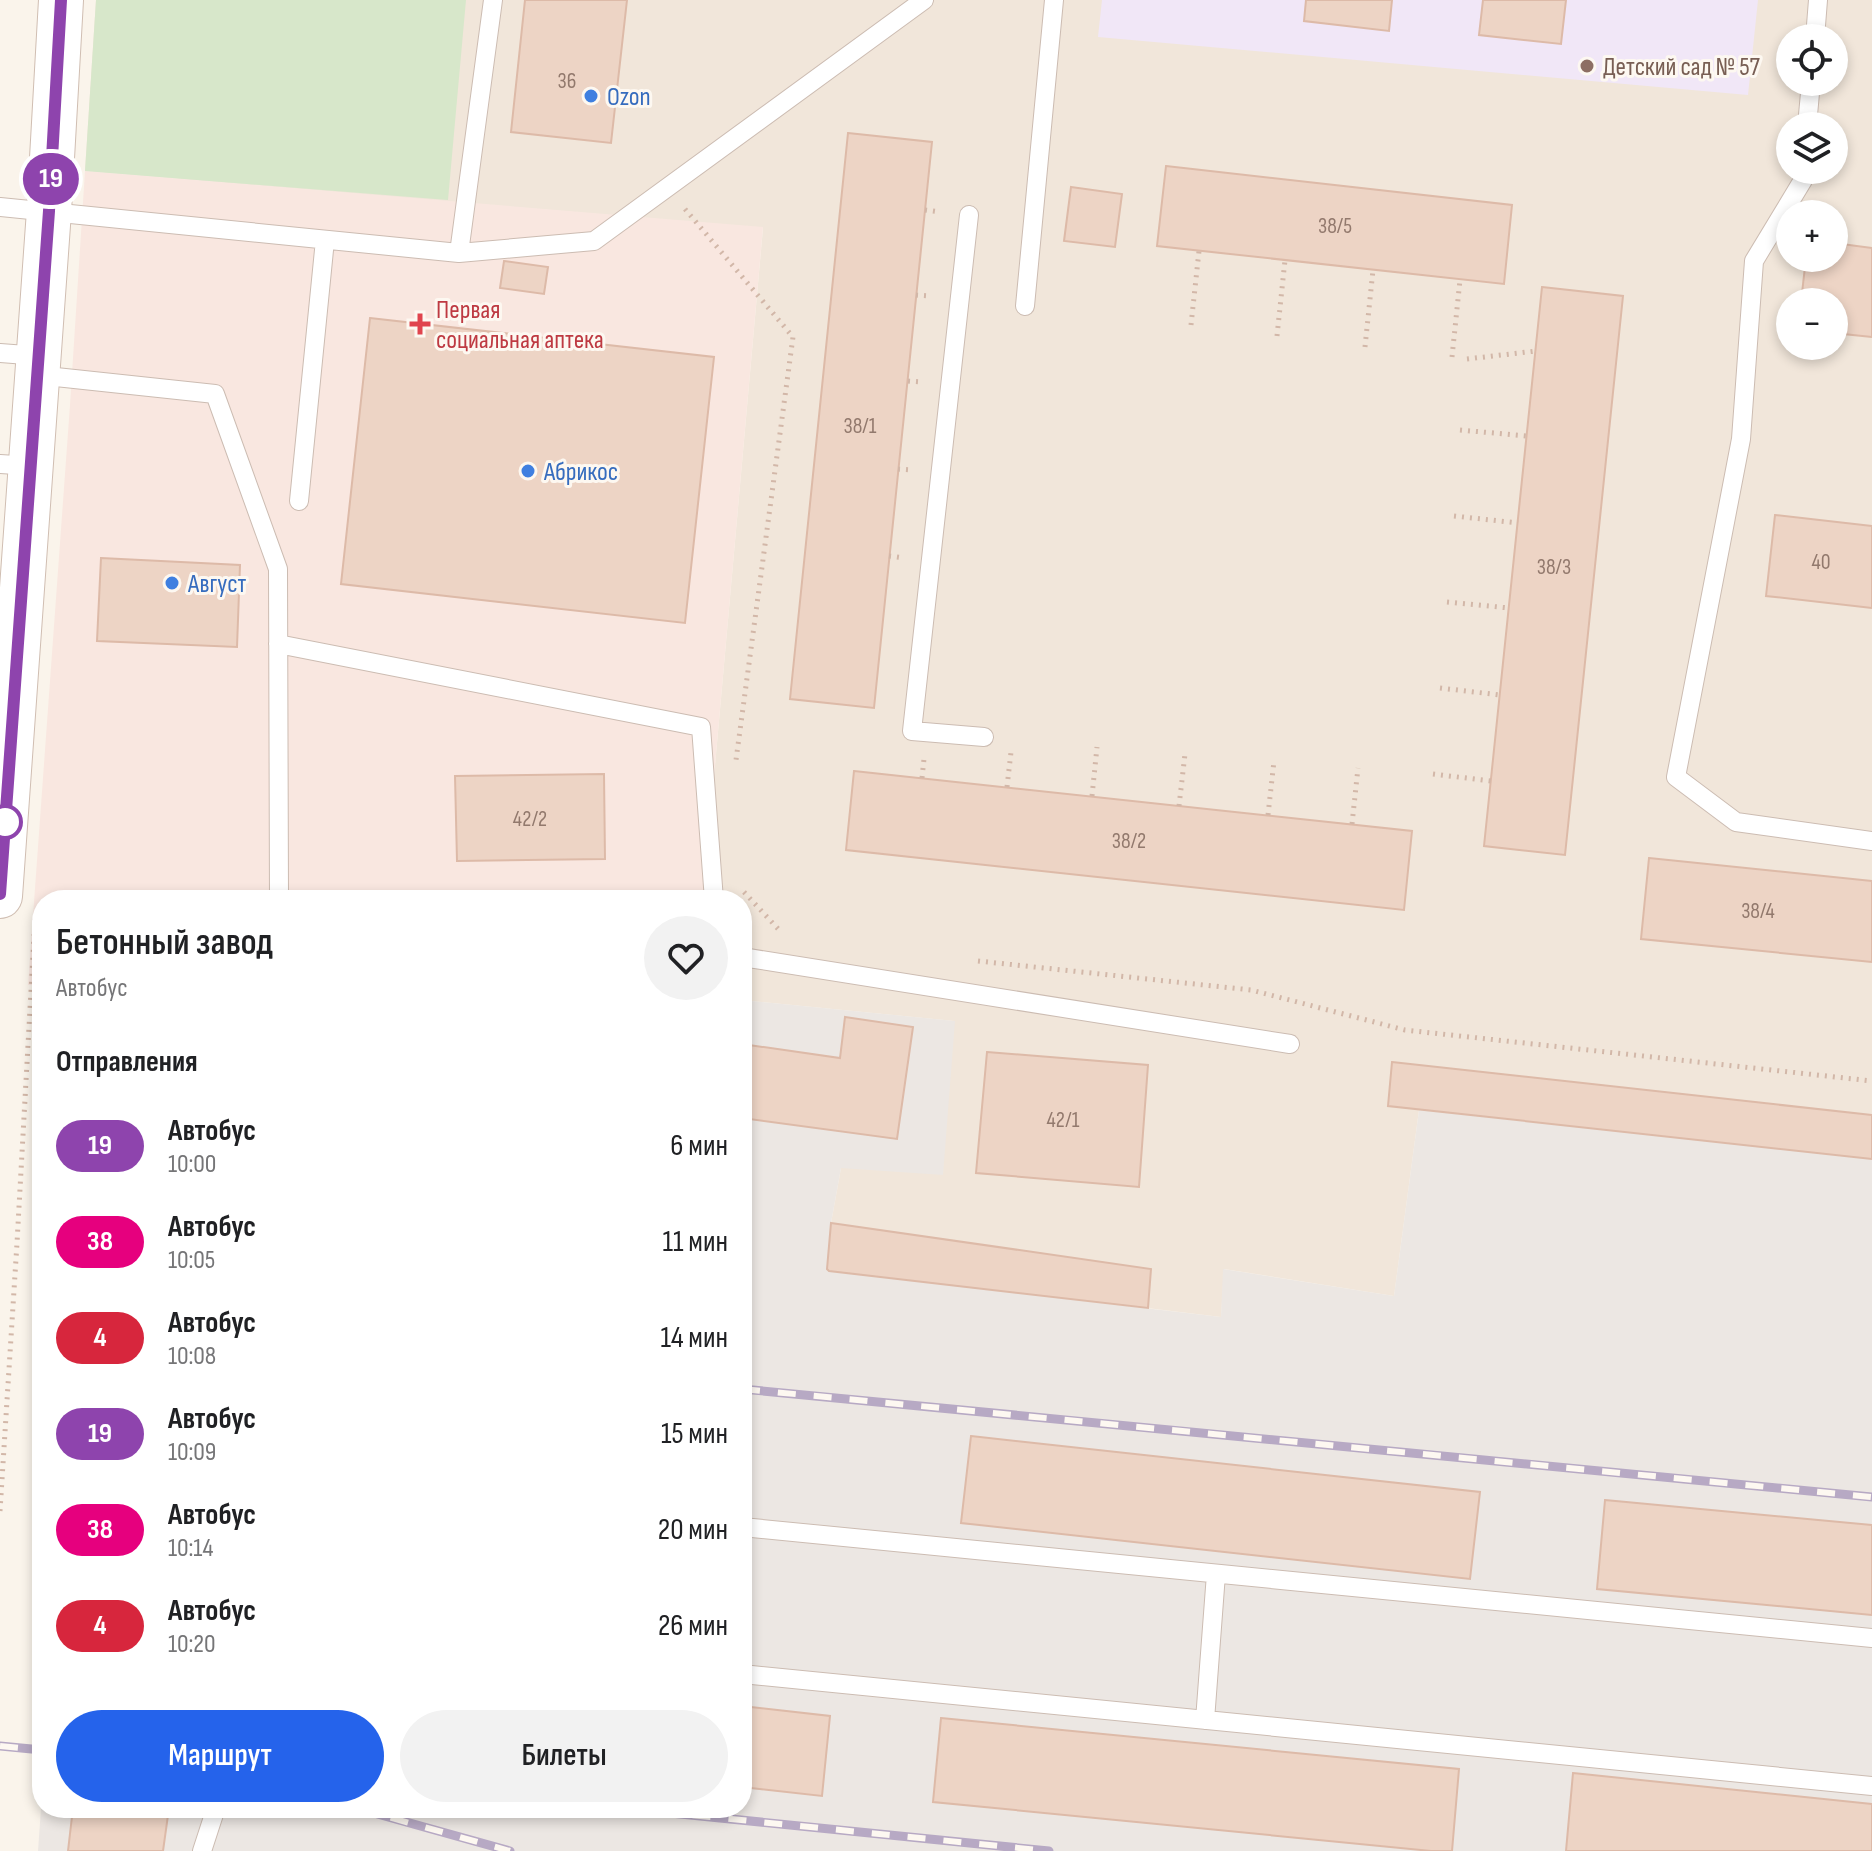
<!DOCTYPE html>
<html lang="ru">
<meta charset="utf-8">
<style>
body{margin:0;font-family:"Sofia Sans Condensed",sans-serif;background:#f2f2f2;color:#202124;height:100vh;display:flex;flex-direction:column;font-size:30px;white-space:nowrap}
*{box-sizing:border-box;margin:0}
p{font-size:26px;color:#757577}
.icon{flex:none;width:44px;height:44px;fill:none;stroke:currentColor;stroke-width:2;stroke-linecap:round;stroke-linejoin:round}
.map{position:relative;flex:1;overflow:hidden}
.details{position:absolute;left:32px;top:890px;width:720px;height:928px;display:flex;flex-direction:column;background:#fff;border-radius:32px;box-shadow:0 4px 12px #0003}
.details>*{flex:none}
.badge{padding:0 16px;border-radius:26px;font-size:28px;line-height:52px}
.buttons{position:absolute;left:1776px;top:24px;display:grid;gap:16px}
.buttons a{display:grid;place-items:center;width:72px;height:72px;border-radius:50%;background:#fff;box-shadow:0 4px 12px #0003;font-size:40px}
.map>.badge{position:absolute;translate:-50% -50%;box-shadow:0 0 0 4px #fff}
h2{padding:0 24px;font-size:30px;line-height:72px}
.round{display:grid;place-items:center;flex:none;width:84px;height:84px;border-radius:42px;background:#f2f2f2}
.head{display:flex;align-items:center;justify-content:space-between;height:136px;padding:0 24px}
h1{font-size:38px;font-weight:600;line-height:60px}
.button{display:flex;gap:16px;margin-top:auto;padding:16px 24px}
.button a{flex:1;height:92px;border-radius:48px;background:#2563eb;color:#fff;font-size:32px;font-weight:600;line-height:92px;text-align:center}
.button a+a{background:#f2f2f2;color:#202124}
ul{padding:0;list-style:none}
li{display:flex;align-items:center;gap:24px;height:96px;padding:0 24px}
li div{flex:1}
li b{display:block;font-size:30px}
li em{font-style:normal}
li .badge{min-width:88px;font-weight:700;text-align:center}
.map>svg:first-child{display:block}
.residential{fill:#f1e6da;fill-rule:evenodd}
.commercial{fill:#f9e7e0}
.industrial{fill:#ece7e3}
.education{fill:#f1e7f7}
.green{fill:#d7e7ca}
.building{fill:#edd4c5;stroke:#ddbaa8;stroke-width:2}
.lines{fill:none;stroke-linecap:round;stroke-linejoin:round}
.service-casing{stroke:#ccbcb2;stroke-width:20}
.secondary-casing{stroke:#d0beb2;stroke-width:46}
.path{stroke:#d2b7a8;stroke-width:5;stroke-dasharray:2 6;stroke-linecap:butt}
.service{stroke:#fff;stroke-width:18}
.secondary{stroke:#fff;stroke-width:44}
.rail-casing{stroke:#b7a9c4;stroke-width:9}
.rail{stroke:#fdf8f1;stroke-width:6;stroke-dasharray:18;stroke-linecap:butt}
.line-casing{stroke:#fff;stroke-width:18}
.line{stroke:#8e44ad;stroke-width:12}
.education-dot{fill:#8d6e63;stroke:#fdf8f1;stroke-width:3}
.shop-dot{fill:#3f7fe0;stroke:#fdf8f1;stroke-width:3}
.health-dot{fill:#e0444e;stroke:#fdf8f1;stroke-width:3}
.stop-dot{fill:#fff;stroke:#8e44ad;stroke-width:4}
.labels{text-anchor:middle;stroke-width:6;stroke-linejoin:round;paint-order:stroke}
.number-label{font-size:22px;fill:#92796d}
.education-label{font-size:26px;fill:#785e54;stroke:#fdf8f1;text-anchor:start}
.shop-label{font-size:26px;fill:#366cbe;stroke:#fdf8f1;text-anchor:start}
.health-label{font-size:26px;fill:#be3a42;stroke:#fdf8f1;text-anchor:start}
</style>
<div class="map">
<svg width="1872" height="1851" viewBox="0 0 1872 1851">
<rect width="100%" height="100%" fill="#faf4eb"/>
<path class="residential" d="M96 0H1872V1159L1419 1110 1394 1296 1224 1269 1221 1317 827 1269 831 1223 841 1168 954 1021 742 1000V900H703L763 228 85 171ZM1790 38H1834V82H1790ZM1790 126H1834V170H1790ZM1790 214H1834V258H1790ZM1790 302H1834V346H1790Z"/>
<path class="commercial" d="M85 171 763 227 703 900H42V985H28L70 405Z"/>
<path class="industrial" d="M742 1000 955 1021 943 1175 841 1168 831 1223 827 1269 830 1271 1221 1317 1223 1269 1394 1296 1419 1110 1872 1159V1851H38L42 1794V1808H742Z"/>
<path class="education" d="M1102 0H1758L1748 95 1098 37Z"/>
<path class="green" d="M96 0H466L448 200 85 171Z"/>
<path class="building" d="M525 0H627L611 143 511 132Z
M1306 0H1392L1389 31 1304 21Z
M1483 0H1566L1561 44 1479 35Z
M848 133 932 142 874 708 790 699Z
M1166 166 1512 205 1504 284 1157 246Z
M1071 187 1122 194 1115 247 1064 241Z
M1834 243 1872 248V337L1834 333V302H1801L1806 258H1834Z
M504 261 548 267 544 294 500 288Z
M1542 287 1623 296 1565 855 1484 846Z
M370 318 714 357 685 623 341 584Z
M1775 515 1872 526V608L1766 596Z
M101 558 240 565 237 647 97 641Z
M854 771 1412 831 1404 910 846 850Z
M604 774 605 859 457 861 455 776Z
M1649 858 1872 881V962L1641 939Z
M845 1017 913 1027 897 1139 742 1118V1044L840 1058Z
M987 1052 1148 1065 1139 1187 976 1173Z
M1392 1062 1872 1115V1159L1388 1106Z
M831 1223 1151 1269 1148 1308 829 1271 827 1269Z
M971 1436 1480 1492 1470 1579 961 1523Z
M1605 1500 1872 1525V1615L1597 1589Z
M742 1706 830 1716 822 1796 742 1787Z
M941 1718 1459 1769 1452 1851H1431L933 1802Z
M1573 1773 1872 1804V1851H1566Z
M73 1808H169L163 1851H68Z"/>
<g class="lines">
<g class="service-casing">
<path id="service" d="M1815 38 1818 0
M1807 126 1811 82
M1803 170V180L1754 261 1741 439 1676 777 1736 822 1872 841
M0 207 459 253 594 241 924 0
M969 215 912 731 984 737
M459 253 493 0
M1025 306 1054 0
M0 353 39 356
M37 375 215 394 278 569 279 900
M0 464 31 466
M299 501 325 240
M278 644 701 727 714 900
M742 957 1290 1044
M742 1527 1872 1638
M742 1674 1872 1786
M1205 1720 1216 1574
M202 1851 216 1808"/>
</g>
<g class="secondary-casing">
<path id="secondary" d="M0 896 49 211 61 0"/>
</g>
<path class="path" d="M685 209 793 337 736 760
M925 210 940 212
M916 295 931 296
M1191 325 1199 251
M1277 336 1285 260
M1365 347 1373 270
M1452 357 1460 280
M1467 359 1536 351
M908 381 922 382
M1460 430 1527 436
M898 469 913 470
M1454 516 1518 523
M889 556 904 558
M1447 602 1509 608
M1440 688 1500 695
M1433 774 1491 781
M922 778 924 759
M1007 787 1011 752
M1092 796 1097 747
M1179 806 1185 754
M1268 815 1274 761
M1352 824 1358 768
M744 892 781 932
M978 961 1251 990 1405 1030 1872 1081
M0 1511 17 1243 35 919"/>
<use href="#service" class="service"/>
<use href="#secondary" class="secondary"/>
<g class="rail-casing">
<path id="rail" d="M742 1389 1872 1497
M0 1746 42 1750
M356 1808 510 1851
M621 1808 1049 1851"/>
</g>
<use href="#rail" class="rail"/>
</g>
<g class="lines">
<g class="line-casing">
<path id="line" d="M0 894 49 211 61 0"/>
</g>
<use href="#line" class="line"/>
</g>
<circle class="education-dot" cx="1587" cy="66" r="8"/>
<g class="shop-dot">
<circle cx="591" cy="96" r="8"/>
<circle cx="528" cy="471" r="8"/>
<circle cx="172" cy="583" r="8"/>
</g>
<path class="health-dot" d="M416 312h8v8h8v8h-8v8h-8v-8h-8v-8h8z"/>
<circle class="stop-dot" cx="5" cy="822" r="16"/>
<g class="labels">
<g class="number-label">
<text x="567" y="88">36</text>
<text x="1335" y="233">38/5</text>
<text x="860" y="433">38/1</text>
<text x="1821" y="569">40</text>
<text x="1554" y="574">38/3</text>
<text x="530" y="826">42/2</text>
<text x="1129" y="848">38/2</text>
<text x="1758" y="918">38/4</text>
<text x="1063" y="1127">42/1</text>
</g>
<g class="education-label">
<text x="1603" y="75">Детский сад № 57</text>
</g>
<g class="shop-label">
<text x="607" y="105">Ozon</text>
<text x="544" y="480">Абрикос</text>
<text x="188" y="592">Август</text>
</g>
<g class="health-label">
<text x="436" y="318">Первая<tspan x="436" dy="30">социальная аптека</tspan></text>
</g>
</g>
</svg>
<div class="buttons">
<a><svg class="icon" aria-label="locate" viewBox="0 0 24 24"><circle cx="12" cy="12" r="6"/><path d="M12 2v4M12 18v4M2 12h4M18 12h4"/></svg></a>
<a><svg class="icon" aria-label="layers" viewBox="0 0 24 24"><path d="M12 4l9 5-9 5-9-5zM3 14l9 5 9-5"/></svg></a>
<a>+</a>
<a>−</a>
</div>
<b class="badge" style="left:51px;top:179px;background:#8e44ad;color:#fff">19</b>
<section class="details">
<div class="head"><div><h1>Бетонный завод</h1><p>Автобус</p></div><a class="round"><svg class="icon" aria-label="heart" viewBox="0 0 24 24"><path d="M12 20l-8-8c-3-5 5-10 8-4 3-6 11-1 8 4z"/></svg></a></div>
<h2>Отправления</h2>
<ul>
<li><span class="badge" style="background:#8e44ad;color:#fff">19</span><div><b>Автобус</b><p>10:00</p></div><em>6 мин</em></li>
<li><span class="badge" style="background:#e6007e;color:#fff">38</span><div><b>Автобус</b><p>10:05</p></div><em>11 мин</em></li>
<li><span class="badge" style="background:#d7263d;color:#fff">4</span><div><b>Автобус</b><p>10:08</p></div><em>14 мин</em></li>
<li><span class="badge" style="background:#8e44ad;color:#fff">19</span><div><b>Автобус</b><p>10:09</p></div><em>15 мин</em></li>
<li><span class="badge" style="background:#e6007e;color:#fff">38</span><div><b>Автобус</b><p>10:14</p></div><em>20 мин</em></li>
<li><span class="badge" style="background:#d7263d;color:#fff">4</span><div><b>Автобус</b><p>10:20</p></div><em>26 мин</em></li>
</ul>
<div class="button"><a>Маршрут</a><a>Билеты</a></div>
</section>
</div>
